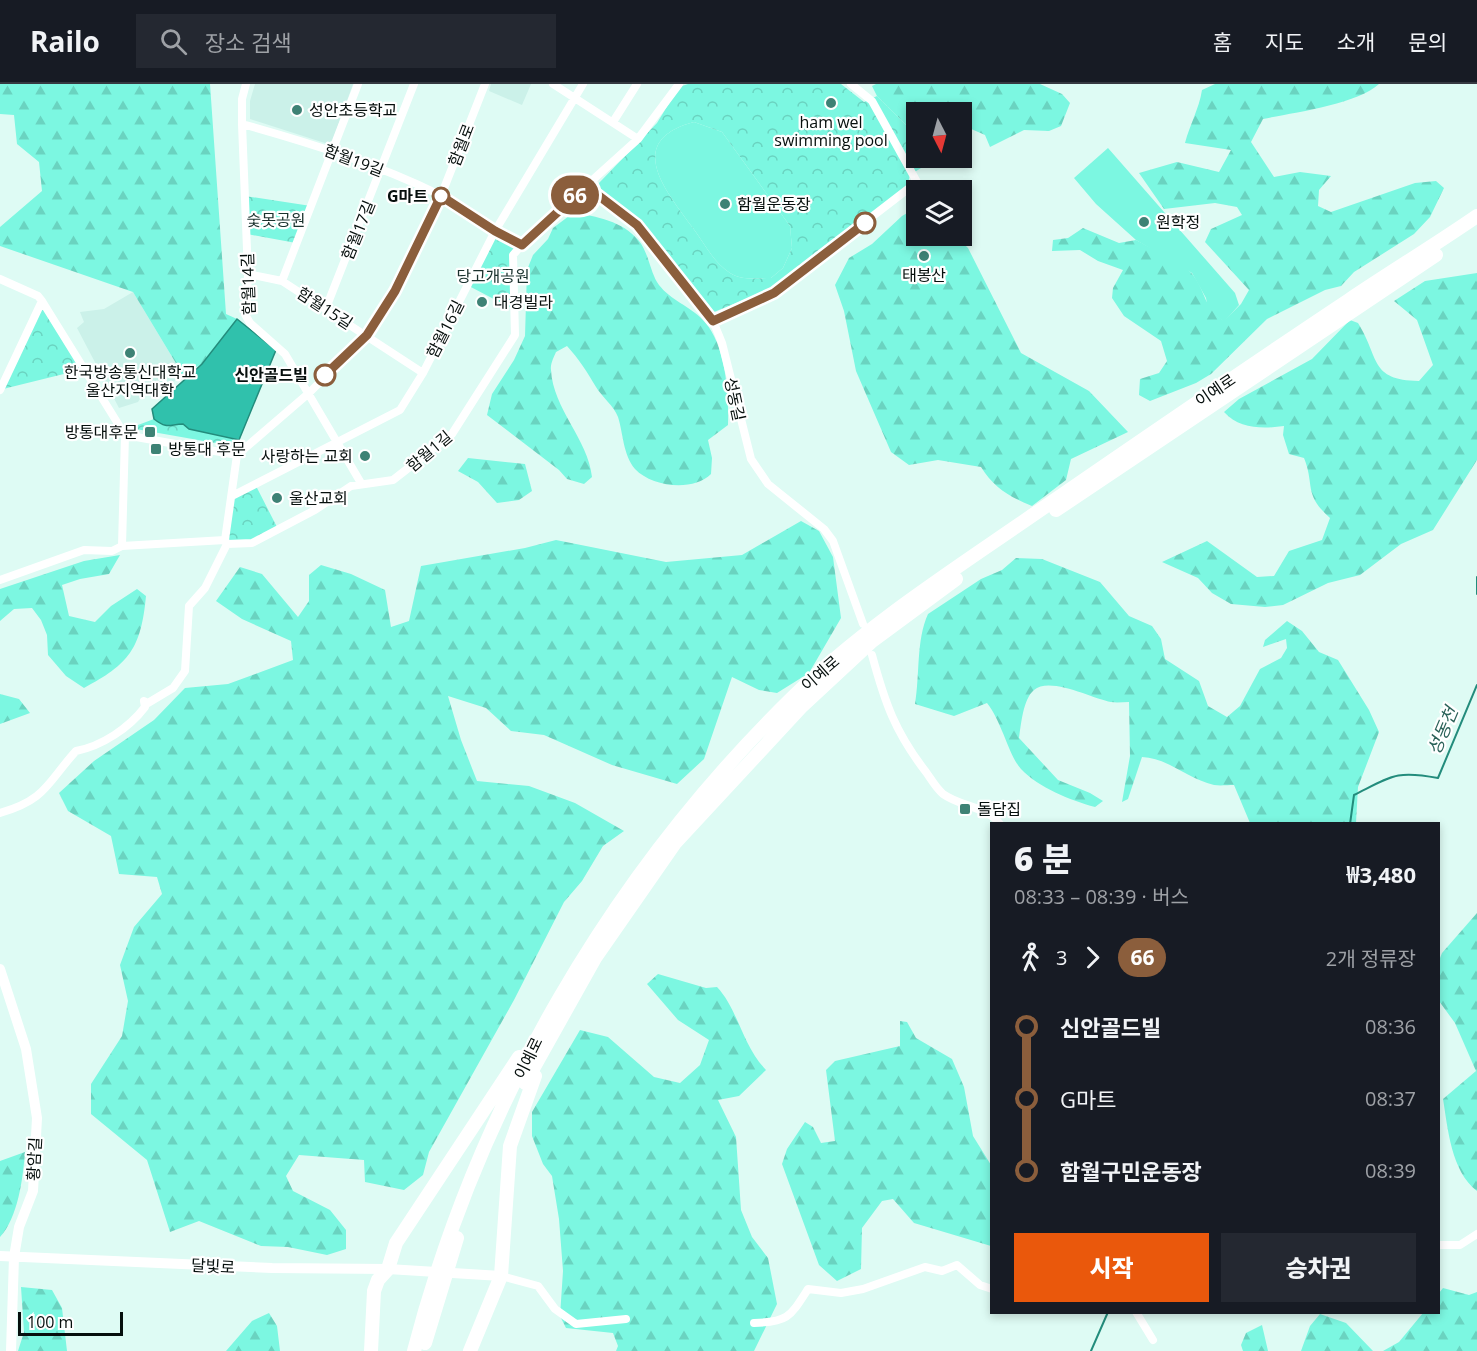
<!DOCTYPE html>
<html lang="ko">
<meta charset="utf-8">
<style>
body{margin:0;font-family:"Open Sans","Noto Sans KR",sans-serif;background:#242831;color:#f1f3f6;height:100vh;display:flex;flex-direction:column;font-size:22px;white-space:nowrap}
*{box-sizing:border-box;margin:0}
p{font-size:20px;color:#9ea1a6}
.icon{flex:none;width:33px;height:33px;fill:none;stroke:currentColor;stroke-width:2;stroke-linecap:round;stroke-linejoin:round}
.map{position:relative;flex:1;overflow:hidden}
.side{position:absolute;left:990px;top:738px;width:450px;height:492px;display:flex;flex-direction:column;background:#171b24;border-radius:0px;box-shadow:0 3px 9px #0003}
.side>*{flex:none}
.badge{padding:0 12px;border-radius:20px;font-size:21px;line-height:39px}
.needle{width:39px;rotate:174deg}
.tools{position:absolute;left:906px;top:18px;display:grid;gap:12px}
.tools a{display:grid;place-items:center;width:66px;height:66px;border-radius:0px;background:#171b24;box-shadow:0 3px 9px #0003;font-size:30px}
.scale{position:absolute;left:18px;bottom:15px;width:105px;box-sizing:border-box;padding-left:6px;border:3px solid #060f0d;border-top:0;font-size:16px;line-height:21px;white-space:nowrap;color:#060f0d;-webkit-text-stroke:4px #fff;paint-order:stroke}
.map>.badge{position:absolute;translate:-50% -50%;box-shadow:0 0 0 3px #fff}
.legs{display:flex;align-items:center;gap:9px;height:66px;padding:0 24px;font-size:20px}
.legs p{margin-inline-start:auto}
.headline{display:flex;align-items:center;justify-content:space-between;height:102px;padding:0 24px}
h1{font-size:33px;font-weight:800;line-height:45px}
.primary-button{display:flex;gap:12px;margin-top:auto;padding:12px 24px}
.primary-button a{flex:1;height:69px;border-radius:0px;background:#ea580c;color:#fff;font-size:24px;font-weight:800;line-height:69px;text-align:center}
.primary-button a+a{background:#242831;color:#f1f3f6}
ul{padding:0 24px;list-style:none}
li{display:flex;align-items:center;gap:21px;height:72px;font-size:22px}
li i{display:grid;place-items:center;width:9px;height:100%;margin:0 8px;background:currentColor}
li i::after{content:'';width:15px;height:15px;margin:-8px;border:4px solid;border-radius:50%;background:#171b24}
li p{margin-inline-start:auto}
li:first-child i{background:linear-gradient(#0000 50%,currentColor 0)}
li:last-child i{background:linear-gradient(currentColor 50%,#0000 0)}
header{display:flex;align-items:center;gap:36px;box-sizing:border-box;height:84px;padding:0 30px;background:#171b24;border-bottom:2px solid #363941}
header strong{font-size:28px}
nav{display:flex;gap:33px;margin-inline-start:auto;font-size:21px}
.search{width:420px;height:54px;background:#242831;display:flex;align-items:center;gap:15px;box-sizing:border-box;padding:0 21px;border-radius:0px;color:#9ea1a6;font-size:22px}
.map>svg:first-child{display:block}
.built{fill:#cbf1e9}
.green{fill:#7cf7e1}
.forest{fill:url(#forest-firs)}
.park{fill:url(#park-crowns);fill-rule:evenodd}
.water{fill:#30c1ac;stroke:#238c7c;stroke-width:1.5}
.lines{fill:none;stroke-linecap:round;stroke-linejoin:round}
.stream{stroke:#238c7c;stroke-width:2}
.street{stroke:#fff;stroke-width:8}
.secondary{stroke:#fff;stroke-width:10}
.highway{stroke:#fff;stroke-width:14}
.line-1-casing{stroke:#fff;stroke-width:14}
.line-1{stroke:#8b5e3c;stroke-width:9}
.poi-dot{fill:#3e8275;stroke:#fff;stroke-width:2}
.stop-1-dot{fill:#fff;stroke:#8b5e3c;stroke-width:3}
.labels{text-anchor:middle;stroke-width:4.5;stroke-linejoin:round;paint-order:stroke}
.poi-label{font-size:16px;fill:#060f0d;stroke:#fff;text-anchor:start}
.street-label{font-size:16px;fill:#060f0d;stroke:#fff}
.stop-label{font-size:16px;font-weight:bold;fill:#060f0d;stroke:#fff;text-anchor:end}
.park-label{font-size:16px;fill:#1a312d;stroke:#fff}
.water-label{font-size:18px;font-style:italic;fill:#2b6259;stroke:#fff}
</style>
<header>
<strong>Railo</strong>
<div class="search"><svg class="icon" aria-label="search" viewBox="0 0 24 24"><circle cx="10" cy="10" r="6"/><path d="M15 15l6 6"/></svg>장소 검색</div>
<nav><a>홈</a><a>지도</a><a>소개</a><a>문의</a></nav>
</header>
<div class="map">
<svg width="1477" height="1267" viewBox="0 0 1477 1267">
<defs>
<pattern id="forest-firs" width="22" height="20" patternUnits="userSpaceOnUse" patternTransform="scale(1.5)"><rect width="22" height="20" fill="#7cf7e1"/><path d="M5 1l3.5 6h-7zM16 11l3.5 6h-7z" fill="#6ad3c0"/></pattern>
<pattern id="park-crowns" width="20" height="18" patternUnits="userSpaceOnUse" patternTransform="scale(1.5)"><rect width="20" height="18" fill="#7cf7e1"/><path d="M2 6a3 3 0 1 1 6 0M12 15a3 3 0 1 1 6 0" fill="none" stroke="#6ad3c0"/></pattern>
</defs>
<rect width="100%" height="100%" fill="#defbf4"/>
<path class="built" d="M255 0H353L331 61 250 35V17Z
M491 0H531L522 21 489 7Z
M133 208 180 286 179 293 161 309 148 302 138 318 119 324 77 244 84 238 80 228 104 225Z"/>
<path class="green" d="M694 38 722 48 790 142 792 164 783 184 771 194C758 194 742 197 730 189 714 179 704 159 693 144 666 107 623 57 694 38Z
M1108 64 1235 209 1239 221 1224 238 1208 225 1206 214 1192 189 1136 156 1096 120 1074 94Z"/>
<path class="forest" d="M0 0H210L226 230 237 235 202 280 179 293 180 286 133 208 0 162V143L42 107 39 78 17 60 14 31 0 30Z
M876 0H1040L1062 10 1070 19 1061 42 1049 47 1024 46 990 63 985 51 962 41V28H916V51L877 12 872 2Z
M1215 0H1379C1358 20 1292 29 1263 35L1251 58 1274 93 1300 88 1331 92 1319 106 1318 122 1331 128 1415 99 1436 97 1444 104 1430 133 1414 150 1354 188 1341 202 1325 206 1267 235 1211 290 1196 299 1150 317 1139 311 1140 295 1159 289 1167 277 1161 257 1124 232 1112 214 1113 204 1123 186 1098 177 1080 166 1052 167 1053 156 1068 154 1083 144 1119 159 1136 156C1150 164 1184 179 1193 191 1207 210 1203 223 1224 237L1241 220 1249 206 1205 158 1211 145 1242 131 1237 123 1215 119 1164 125 1139 89 1177 78 1219 88 1231 66 1185 59C1190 40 1199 25 1202 6Z
M916 124V152H956L968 164 1021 269 1089 307 1128 348 1071 375 1066 396 1032 422C1010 413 994 404 981 383L938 376 909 381 891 368 856 287 844 227 835 201 849 174 872 160 902 132Z
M573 129C596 132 623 137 639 157 648 168 650 186 657 198 667 214 687 221 700 233 726 256 729 309 728 341L708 356 712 374 711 390C693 408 652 403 635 385 623 371 623 348 618 333 614 322 602 313 596 303 587 288 579 275 567 262L556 268C554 273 550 280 551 286 553 325 588 355 592 393L584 400 567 395 559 386 487 331 492 310 514 276 525 252 527 186 533 171 548 155 553 144Z
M1477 189V376L1433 446 1401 460 1360 491 1328 499 1283 521 1265 523 1231 520 1212 509 1198 494 1162 478 1207 457 1257 493 1274 492 1289 467 1322 456 1330 434C1303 410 1315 401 1304 374L1289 370 1283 351 1284 342C1263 345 1239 345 1224 328L1239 315 1312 275 1350 236 1358 239C1380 274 1369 296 1419 297L1433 281 1417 236 1394 217 1425 197Z
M468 374 525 380 532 407 519 416 497 419 478 398 458 387Z
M801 437 819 447 833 473 841 534 809 589 777 609 759 606 732 593 704 675 677 700 612 681 544 651 511 647 486 624 448 612 461 656 477 697 529 702 575 719 624 747 603 762 582 797 564 818 514 916 429 1068 423 1091 404 1106 365 1098 364 1076 299 1071 286 1092 293 1107 330 1126 346 1146V1165L327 1171 288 1163 261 1162 199 1137 170 1148 147 1076 91 1030V1000L122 952 128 917 120 881 134 843 162 810 157 793 119 790 111 752 68 727 59 709 94 677 154 636 185 604 228 600 293 576 291 557 242 535 216 517 240 483 262 490 298 533 309 517V491L321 481 351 490 385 506 391 543 409 537 421 482 525 464 556 456 666 478 742 471Z
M120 471 109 490 80 495 62 501 69 532 95 538 111 522 137 505 146 512C141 565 129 580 84 604L66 592 48 571 47 551 41 536 32 524 14 525 0 537V505L84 477Z
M1016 474 1042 475 1100 498 1129 532 1152 542 1161 555 1165 575 1199 597 1208 622 1227 633 1240 622 1260 585 1281 574 1287 564 1286 555 1263 563 1265 556 1287 537 1302 547 1319 568 1338 576 1369 626 1379 648 1358 703 1356 739H1250L1234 701C1228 701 1220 702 1214 701 1188 695 1168 674 1142 673L1128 715 1122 718 1130 672 1129 618C1123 618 1117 619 1111 618 1093 615 1050 592 1034 606 1023 615 1021 641 1019 654L1058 696 1090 709 1103 717 1095 723C1070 716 1039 704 1021 685 1009 672 1002 638 987 619L954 632 915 620C920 591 916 556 928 530L981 495 1002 486Z
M0 610 19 615 30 629 0 640Z
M1477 829V1107C1451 1087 1448 1045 1443 1015L1476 987 1455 939 1439 917 1438 879 1442 869Z
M658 890 706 904 717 903C738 925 742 961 766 986L739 1012 718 1016 736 1053 741 1126 752 1153 768 1174 777 1220 754 1267H616L618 1262 613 1249 566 1244 560 1232 563 1187 559 1135 552 1092 543 1080 532 1052V1028L580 946 608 953 654 993 680 999 700 981 709 956 678 936 647 900Z
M900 937 907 938 916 954 952 975 964 1003 973 1052 991 1081V1162L914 1139 893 1115 882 1117 862 1144 861 1185 837 1197 819 1181 782 1080 787 1065 805 1038 813 1043 821 1059 835 1057 826 986 835 977 900 962Z
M25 1068C23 1094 18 1134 0 1153V1077Z
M21 1203 52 1206 62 1224 67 1267H18L24 1248Z
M1443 1204 1469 1211 1477 1208V1267H1383L1399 1258 1423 1229 1438 1228 1439 1209Z
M269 1229 277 1242 280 1267H226L252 1237Z
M1320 1230 1346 1239 1373 1267H1301L1310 1242Z
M1262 1241 1268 1267H1243L1241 1261 1246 1249Z"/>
<path class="park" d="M688 0H841L864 18 877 12 916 51V74H924L921 84 910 91 907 103 768 206 714 228 600 107 599 99 657 39 679 3ZM694 38 722 48 790 142 792 164 783 184 771 194C758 194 742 197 730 189 714 179 704 159 693 144 666 107 623 57 694 38Z
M245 112 311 122 296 159 247 150Z
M495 147 521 160 513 171 515 226 467 201Z
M42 217 84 285 3 305Z
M154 335C168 346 170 340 183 340L189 345 239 356 238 363 130 344Z
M255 400 278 445 252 459 227 460 232 412Z"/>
<path class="water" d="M237 235 276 266 239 356 189 345 183 340C170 340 168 346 154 335L152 325 202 280Z"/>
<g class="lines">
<path class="stream" d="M1477 493V510
M1350 740 1354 711C1392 692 1396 686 1438 694L1477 601
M1091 1267 1108 1228"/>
<path class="street" d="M246 0 242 15V40L248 190 246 232 250 239 285 270 361 399
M553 0 638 55
M613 38 637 0
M242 40C310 59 377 80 440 111 468 126 493 147 522 161
M586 102 637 141 713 237 722 259 751 375 768 400 824 445 833 457 863 540
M248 190 282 197 423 289
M0 195 38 212 42 217 125 351 237 371
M282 197 358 0
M326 224 414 0
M713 237 773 209 917 98 872 17 851 0
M0 306 42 217
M232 412 400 326 423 289 495 147 583 0
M225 456 237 371 309 309 367 251 395 207 441 112 485 0
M122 462 125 351
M0 496 84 466 112 467 122 462 225 456 227 460 252 459 315 426 351 402 393 396 452 350 515 251 513 171 526 156 638 55 679 0
M872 571C885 619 895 648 926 688 931 695 936 704 943 710 961 723 986 722 1000 740
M0 729C46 716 47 699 76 667 102 662 129 644 145 623L144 617 148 619 173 604 185 587 189 522 205 504 227 460
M1438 1161H1460L1477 1150
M501 1192 538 1202 555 1225 576 1240 626 1235
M1136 1228 1153 1256
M754 1239C788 1238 790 1233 808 1205L841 1209 863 1205 925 1183 942 1187 957 1181 980 1201 992 1205"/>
<path class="secondary" d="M0 885 26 965 37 1034 33 1107 19 1143 14 1173 11 1267
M0 1172 272 1184 388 1185 501 1192"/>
<path class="highway" d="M1056 426 1436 171
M525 999 595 874 675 759 802 622 872 557 956 495
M425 1259 457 1154
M371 1267 374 1207 378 1196 388 1185 396 1159 519 973
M414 1267C478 1021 611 791 793 613 863 544 949 489 1030 433 1136 360 1242 287 1349 216 1392 187 1435 161 1477 132
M470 1267 501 1192 510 1062 535 992"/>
</g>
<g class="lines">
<g class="line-1-casing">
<path id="line-1" d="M325 291 367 251 395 207 441 112 495 147 522 161 586 102 637 141 713 237 774 209 865 139"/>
</g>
<use href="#line-1" class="line-1"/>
</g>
<g class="poi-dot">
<circle cx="831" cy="19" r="6"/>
<circle cx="297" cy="26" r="6"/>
<circle cx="725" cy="120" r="6"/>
<circle cx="1144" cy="138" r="6"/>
<circle cx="924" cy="172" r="6"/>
<circle cx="482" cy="218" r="6"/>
<circle cx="130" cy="269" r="6"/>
<rect x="144" y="342" width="12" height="12" rx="3"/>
<rect x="150" y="359" width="12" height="12" rx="3"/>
<circle cx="365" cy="372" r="6"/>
<circle cx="277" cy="414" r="6"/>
<rect x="959" y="719" width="12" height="12" rx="3"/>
</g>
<g class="stop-1-dot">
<circle cx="441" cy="112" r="8"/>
<circle cx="865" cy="139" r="10"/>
<circle cx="325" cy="291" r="10"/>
</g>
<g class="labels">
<g class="poi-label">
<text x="309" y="32">성안초등학교</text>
<text x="831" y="44" text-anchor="middle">ham wel<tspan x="831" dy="18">swimming pool</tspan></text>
<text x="737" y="126">함월운동장</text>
<text x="1156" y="144">원학정</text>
<text x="924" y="197" text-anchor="middle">태봉산</text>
<text x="494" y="224">대경빌라</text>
<text x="130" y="294" text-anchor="middle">한국방송통신대학교<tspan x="130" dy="18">울산지역대학</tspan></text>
<text x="138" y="354" text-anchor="end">방통대후문</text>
<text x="168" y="371">방통대 후문</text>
<text x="353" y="378" text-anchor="end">사랑하는 교회</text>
<text x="289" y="420">울산교회</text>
<text x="977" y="731">돌담집</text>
</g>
<g class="street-label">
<text transform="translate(461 61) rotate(-69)" y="6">함월로</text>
<text transform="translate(354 76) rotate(21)" y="6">함월19길</text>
<text transform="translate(358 146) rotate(-68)" y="6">함월17길</text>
<text transform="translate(248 200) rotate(-92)" y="6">함월14길</text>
<text transform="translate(325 224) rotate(33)" y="6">함월15길</text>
<text transform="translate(445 245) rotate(-63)" y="6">함월16길</text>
<text transform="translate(1215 306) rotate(-34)" y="6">이예로</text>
<text transform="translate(735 315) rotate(78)" y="6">성동길</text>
<text transform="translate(429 367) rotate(-40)" y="6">함월1길</text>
<text transform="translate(820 589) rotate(-41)" y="6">이예로</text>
<text transform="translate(528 974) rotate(-64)" y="6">이예로</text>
<text transform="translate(34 1075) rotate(-87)" y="6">황암길</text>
<text transform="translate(213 1182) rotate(3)" y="6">달빛로</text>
</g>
<g class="stop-label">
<text x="428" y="118">G마트</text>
<text x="308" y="297">신안골드빌</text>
</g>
<g class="park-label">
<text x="276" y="142">숯못공원</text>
<text x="493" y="198">당고개공원</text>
</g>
<g class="water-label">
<text transform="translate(1443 647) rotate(-67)" y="6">성동천</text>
</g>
</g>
</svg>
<div class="tools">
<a><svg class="needle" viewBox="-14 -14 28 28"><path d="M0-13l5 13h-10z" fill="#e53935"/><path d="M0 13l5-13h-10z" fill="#9ea1a6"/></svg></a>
<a><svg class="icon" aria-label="layers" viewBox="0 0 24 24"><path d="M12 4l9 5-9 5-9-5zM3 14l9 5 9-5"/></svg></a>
</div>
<div class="scale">100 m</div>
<b class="badge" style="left:575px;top:111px;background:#8b5e3c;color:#fff">66</b>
<section class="side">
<div class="headline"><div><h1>6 분</h1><p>08:33 – 08:39 · 버스</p></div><b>₩3,480</b></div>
<div class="legs"><svg class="icon" aria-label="walk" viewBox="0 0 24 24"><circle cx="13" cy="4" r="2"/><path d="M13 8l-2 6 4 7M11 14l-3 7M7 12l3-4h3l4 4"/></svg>3<svg class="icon" aria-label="forward" viewBox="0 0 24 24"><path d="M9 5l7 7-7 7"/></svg><b class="badge" style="background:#8b5e3c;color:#fff">66</b><p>2개 정류장</p></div>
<ul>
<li><i style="color:#8b5e3c"></i><b>신안골드빌</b><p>08:36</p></li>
<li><i style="color:#8b5e3c"></i><span>G마트</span><p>08:37</p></li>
<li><i style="color:#8b5e3c"></i><b>함월구민운동장</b><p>08:39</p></li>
</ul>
<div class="primary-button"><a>시작</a><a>승차권</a></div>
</section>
</div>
